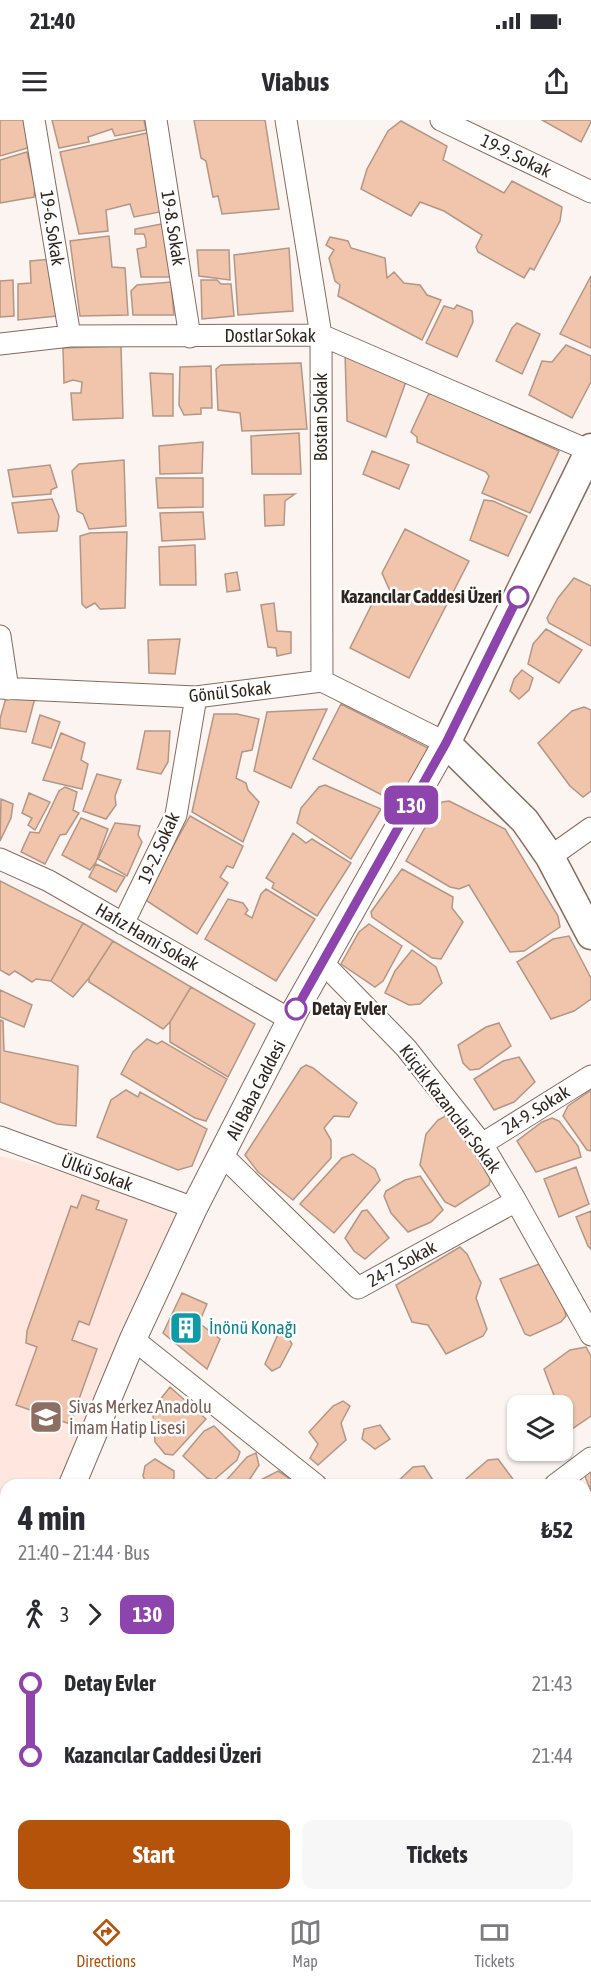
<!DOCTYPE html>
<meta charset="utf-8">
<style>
body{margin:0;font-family:"Asap Condensed",sans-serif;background:#f7f7f7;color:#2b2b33;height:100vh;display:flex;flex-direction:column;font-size:22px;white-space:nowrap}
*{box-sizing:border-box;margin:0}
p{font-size:20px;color:#7c7c81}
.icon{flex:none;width:33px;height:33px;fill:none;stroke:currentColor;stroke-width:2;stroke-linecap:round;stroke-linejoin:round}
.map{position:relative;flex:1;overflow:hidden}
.drawer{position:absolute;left:0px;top:1359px;width:591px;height:422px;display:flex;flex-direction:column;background:#fff;border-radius:18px 18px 0 0;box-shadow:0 2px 4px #0004}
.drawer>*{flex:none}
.badge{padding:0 12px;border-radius:9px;font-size:21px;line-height:39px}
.buttons{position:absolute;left:507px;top:1275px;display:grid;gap:12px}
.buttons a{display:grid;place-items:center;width:66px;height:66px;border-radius:12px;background:#fff;box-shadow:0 2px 4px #0004;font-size:30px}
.map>.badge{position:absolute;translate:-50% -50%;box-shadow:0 0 0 3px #fff}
.legs{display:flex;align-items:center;gap:9px;height:66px;padding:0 18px;font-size:20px}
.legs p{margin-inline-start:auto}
.overview{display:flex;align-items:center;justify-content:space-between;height:102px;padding:0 18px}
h1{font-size:33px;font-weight:700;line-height:45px}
.action{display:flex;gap:12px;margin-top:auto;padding:12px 18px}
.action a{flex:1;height:69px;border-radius:12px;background:#b45309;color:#fff;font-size:24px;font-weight:700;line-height:69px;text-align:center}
.action a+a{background:#f7f7f7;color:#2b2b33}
ul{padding:0 18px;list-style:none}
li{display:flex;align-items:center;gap:21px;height:72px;font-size:22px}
li i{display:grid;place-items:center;width:9px;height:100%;margin:0 8px;background:currentColor}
li i::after{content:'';width:15px;height:15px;margin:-8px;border:4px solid;border-radius:50%;background:#fff}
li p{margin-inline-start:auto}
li:first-child i{background:linear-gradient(#0000 50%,currentColor 0)}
li:last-child i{background:linear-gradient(currentColor 50%,#0000 0)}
.status{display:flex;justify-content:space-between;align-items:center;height:42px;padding:0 30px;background:#fff;direction:ltr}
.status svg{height:16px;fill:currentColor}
header{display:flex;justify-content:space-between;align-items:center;height:78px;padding:0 18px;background:#fff;font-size:27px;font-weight:700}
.tabs{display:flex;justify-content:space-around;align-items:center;height:84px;border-top:2px solid #e1e1e2;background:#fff;font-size:16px;color:#7c7c81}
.tabs a{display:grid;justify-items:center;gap:3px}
.tabs .on{color:#b45309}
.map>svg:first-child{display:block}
.education{fill:#ffe6de}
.building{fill:#f0c5ac;stroke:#b39685;stroke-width:1.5}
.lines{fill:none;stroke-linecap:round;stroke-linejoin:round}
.minor-casing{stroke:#866b5c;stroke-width:23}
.tertiary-casing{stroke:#866b5c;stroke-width:28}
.secondary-casing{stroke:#866b5c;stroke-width:31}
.minor{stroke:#fff;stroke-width:21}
.tertiary{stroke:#fff;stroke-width:26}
.secondary{stroke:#fff;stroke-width:28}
.line-1-casing{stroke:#fff;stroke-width:14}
.line-1{stroke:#8e44ad;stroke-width:9}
.stop-1-dot{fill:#fff;stroke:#8e44ad;stroke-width:3}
.labels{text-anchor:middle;stroke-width:5;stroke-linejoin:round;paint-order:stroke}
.street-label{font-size:18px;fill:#31261f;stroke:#fff}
.stop-label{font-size:18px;font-weight:bold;fill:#31261f;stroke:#fff;text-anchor:end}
.culture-label{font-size:18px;fill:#0d838f;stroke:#fff;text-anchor:start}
.education-label{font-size:18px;fill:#785e54;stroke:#fff;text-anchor:start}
</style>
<div class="status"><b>21:40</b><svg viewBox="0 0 49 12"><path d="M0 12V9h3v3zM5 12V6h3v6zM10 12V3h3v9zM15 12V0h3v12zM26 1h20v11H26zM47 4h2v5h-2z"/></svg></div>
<header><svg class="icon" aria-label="menu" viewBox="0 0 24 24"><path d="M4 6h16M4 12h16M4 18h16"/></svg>Viabus<svg class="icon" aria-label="share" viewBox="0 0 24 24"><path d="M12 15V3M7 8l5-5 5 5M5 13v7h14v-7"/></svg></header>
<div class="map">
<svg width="591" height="1780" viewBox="0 0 591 1780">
<rect width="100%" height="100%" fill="#fbf4f1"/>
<path class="education" d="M0 1036 46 1047 177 1091 65 1365H6V1440H0Z"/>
<path class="building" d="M0 0H25L31 27 0 36Z
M52 0H144L146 10 115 16 112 9 88 17 89 22 59 28Z
M194 0H265L279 89 222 94 218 76 213 77 206 41 201 38Z
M542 0H591V2L581 22Z
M401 1 447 26 443 40 504 73 512 61 562 87 560 101 534 150 530 148 524 158 478 132 476 127 482 115 444 91 420 82 411 96 361 69 367 49 388 11Z
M147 13 165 91 134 97 130 84 106 90 108 111 79 114 60 32Z
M27 32 35 66 34 77 0 83V40Z
M167 103 170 157H141L137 129 146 127V120L144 114H135V109Z
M109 116 112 147 125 148 128 195 80 196 70 121Z
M330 117 348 121 351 128 385 138 387 158 394 152 404 163 420 165 427 175 441 180 422 220 338 176 340 165 335 161 329 138 334 130 326 125Z
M289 128 293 191 238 195 234 135Z
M197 130H229L230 160 199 156Z
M52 139 57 196 18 200V164L31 163 30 141Z
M591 156V228L560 214Z
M13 160 14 196 0 197V161Z
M201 160H217L221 164H231L234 196 202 199Z
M171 162 174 195H133L131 171 137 165Z
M457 185 472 191 473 202 457 237 426 223 444 186 454 189Z
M517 203 540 214 522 254 496 241 512 208Z
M566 225 591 236V262L572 298 529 275 542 241 552 242Z
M121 226 123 298 73 300 71 273H81L82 262 73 260 64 263 63 228Z
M345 232 408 256 386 317 347 301Z
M301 243 307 309 242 311 240 293 218 290 216 249 221 245Z
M211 246 212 288H201V294L184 295 179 285 180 247Z
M150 253 173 254V296H153Z
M432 273 559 331 530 393 482 373 489 356 486 352 417 322V317L411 312 428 275Z
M299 313 301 354H252L251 316Z
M203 322 202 353 160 354 159 326Z
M372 331 409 345 399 369 363 354Z
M124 340 126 406 89 409 83 394 77 391 72 351 79 344Z
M50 345 57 367 51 370V374L13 377 8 350Z
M156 358H203V387L158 388Z
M295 374 285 381 284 405 265 406 264 375Z
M52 379 59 396 57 411 18 413 12 383Z
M484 380 493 381 527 396 508 436 470 420Z
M203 392 205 419 162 421 160 393Z
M405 409 469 441 409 558 350 528 375 478 390 471 382 453Z
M127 412 125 488 100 489 95 483 86 488 82 484 80 416 90 413Z
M195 425 196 465H160L159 427Z
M237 452 240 470 227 472 225 454Z
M574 458 591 466V526L549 503 547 498 558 478Z
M274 483 277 511 291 512V533L277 536 276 528 268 527 261 485Z
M546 509 582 530 559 563 528 544 533 524Z
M180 519 175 554 149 553 148 520Z
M522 550 533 558 529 570 519 579 510 571 514 559Z
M7 574 35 578 26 612 0 608V599Z
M341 584 430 629 401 685 313 639Z
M584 587 591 590V671L583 677 570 666 538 623 572 591Z
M327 589 291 668 254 651 267 592Z
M214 594H237L259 599 252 630 242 632 236 658 246 663 248 670 259 682 243 722 192 692Z
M40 595 60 602 51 628 32 623Z
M145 611H170L168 642 161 654 137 649Z
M61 613 85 623 81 640 88 644 82 669 43 660Z
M97 654 121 660 115 676 116 685 106 699 83 691Z
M325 665 381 689 351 739 297 703 301 688 319 667Z
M65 667 77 672 73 690 79 693 66 714 60 715 45 744 21 732 30 712 39 713 59 671Z
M29 673 50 682 35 710 28 705 32 698 22 693Z
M1 679 13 684 11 698 0 721Z
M449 681 505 709 558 796 560 807 524 831 510 832 469 765 459 769 450 767 406 741 430 699 442 682Z
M190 696 243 726 233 748 227 746 220 757 228 763 197 814 144 779Z
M81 698 108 709 96 742 90 750 62 735Z
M115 703 140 706 138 715 142 722 127 756 98 739Z
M293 713 306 723 312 719 351 743 317 796 272 768 274 763 266 758Z
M96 744 125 757 116 772 89 757Z
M402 749 453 777 452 788 463 802 441 839 432 838 372 797 371 792Z
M0 761 83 803 51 861 36 859 32 862 15 851 9 855 0 850Z
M266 769 315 799 276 861 205 819 228 779 243 783 248 790 245 794 252 798 261 774Z
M83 803 113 821 89 858 73 877 51 861Z
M369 804 402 826 383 861 375 867 341 844 359 812Z
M569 816 591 858V879L574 891 551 899 517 842 553 819Z
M113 821 191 867 170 902 163 909 89 862V858Z
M412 830 436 847 442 863 420 884 409 885 385 873 395 851Z
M191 867 255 904 228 957 170 922V902Z
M0 870 32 885 24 907 0 897Z
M0 900 3 901 4 931 78 946 76 1006 57 1004 0 982Z
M499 903 511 926 479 949 470 950 463 943 458 925 486 907Z
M147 919 157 924 162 921 227 959 206 1001 195 998 121 954 133 932Z
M519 937 535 962 514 982 494 990 474 959 503 941Z
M306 945 313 948 357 983 349 997 334 996 324 1008 331 1020V1038L293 1080 258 1052 245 1035 301 948Z
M126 970 138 977 140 972 207 1009 192 1046 178 1050 97 1017 111 980Z
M591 970V1031L587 1030 563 996 568 986Z
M451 993 491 1057 489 1065 455 1087 445 1082 420 1045 426 1014 438 1000Z
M552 998 559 1001 578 1026 581 1037 536 1052 517 1021 542 1002Z
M353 1034 375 1049 380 1060 334 1113 300 1084 342 1038Z
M576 1047 589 1084 559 1097 544 1059Z
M420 1056 443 1090 431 1102 408 1112 391 1093 384 1076 386 1071 405 1060Z
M82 1075 99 1081 96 1089 127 1100 89 1205 79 1201 72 1220 97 1229 70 1304 16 1285 37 1227 26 1223 27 1211 71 1086 77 1088Z
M367 1090 389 1118 365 1139 354 1131 345 1118 362 1091Z
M591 1091V1129L588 1126 576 1097Z
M460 1127 467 1134 481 1163 476 1178 487 1209 483 1216 446 1234 428 1205 412 1202 396 1165Z
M542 1143 564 1188 566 1196 561 1202 530 1216 525 1214 500 1159Z
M182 1173 207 1184 199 1203 220 1219 207 1249 163 1213Z
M279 1212 286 1214 292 1224 280 1247 272 1251 265 1244Z
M586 1227 591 1236V1296L563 1315 562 1286H558L544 1249 570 1230Z
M170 1267 206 1299 173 1335 165 1334 155 1322 153 1295 159 1281Z
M343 1281 350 1286 341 1303 346 1320 318 1345 310 1338 318 1324 309 1312 333 1286Z
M380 1305 390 1319 375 1329 362 1319 364 1309Z
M214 1306 240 1332 237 1340 214 1360 207 1358 183 1336 204 1311Z
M256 1333 259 1345 246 1365H224L223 1364 247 1337Z
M155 1339 174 1351V1358L168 1365H147L143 1356 145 1346Z
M498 1339 515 1362 512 1365H459L488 1340Z
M424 1346 436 1365H394L413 1347Z
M591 1349V1371L584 1354Z
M278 1351 289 1358 282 1365H251Z
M585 1376 591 1387V1412L585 1415Z
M591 1514V1608L585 1612V1517Z
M590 1637 591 1638V1700L585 1691V1641Z
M0 1677H6V1768L0 1757Z
M10 1774H43L32 1780H13Z
M62 1774H73L74 1780H51Z
M81 1774H102L106 1780H82Z
M107 1774H134L126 1780H111Z
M196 1774H220L212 1780H201Z"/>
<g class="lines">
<g class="minor-casing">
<path id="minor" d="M34 0 70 216
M156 0 190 217
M286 0 321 215 322 561
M441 0 591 72
M0 224 70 216 321 215 590 331
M0 516 8 569
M0 568 196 577 322 561 446 623
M550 737 591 708
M0 739 49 761 291 900
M123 804 176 695 196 577
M322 842 406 928 482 1024 516 1081 591 1215
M0 1017 194 1088
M482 1024 591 956
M223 1036 358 1168 516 1081
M133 1219 316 1365
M555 1365 591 1338
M585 1616 591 1612
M0 1670 6 1671
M585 1745 591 1755
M168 1774 172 1780
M314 1774 319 1780
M260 1780 267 1774"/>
</g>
<g class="tertiary-casing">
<path id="tertiary" d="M72 1365 133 1219 194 1088 296 889 446 623
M0 1549 6 1534"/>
</g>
<g class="secondary-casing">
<path id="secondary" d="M591 328 446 623 525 701 550 737 591 815"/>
</g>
<use href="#minor" class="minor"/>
<use href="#tertiary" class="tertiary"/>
<use href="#secondary" class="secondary"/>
</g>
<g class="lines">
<g class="line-1-casing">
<path id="line-1" d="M296 889 446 623 518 477"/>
</g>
<use href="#line-1" class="line-1"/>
</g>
<defs>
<g id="building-square" transform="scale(1.725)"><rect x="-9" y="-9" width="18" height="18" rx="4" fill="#0f9aa8" stroke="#fff"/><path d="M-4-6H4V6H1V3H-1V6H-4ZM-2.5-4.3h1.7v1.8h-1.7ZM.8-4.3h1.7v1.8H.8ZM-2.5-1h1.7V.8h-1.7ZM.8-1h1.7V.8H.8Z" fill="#fff"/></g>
<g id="school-square" transform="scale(1.725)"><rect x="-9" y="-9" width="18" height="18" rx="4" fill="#8d6e63" stroke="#fff"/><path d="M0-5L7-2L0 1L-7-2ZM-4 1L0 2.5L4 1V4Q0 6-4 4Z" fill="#fff"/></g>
</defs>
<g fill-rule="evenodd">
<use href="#building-square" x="186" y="1208"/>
<use href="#school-square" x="46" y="1297"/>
</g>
<g class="stop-1-dot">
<circle cx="518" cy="477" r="10"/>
<circle cx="296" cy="889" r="10"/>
</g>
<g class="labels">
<g class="street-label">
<text transform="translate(516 36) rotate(26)" y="6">19-9. Sokak</text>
<text transform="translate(52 108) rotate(81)" y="6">19-6. Sokak</text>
<text transform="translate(173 108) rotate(81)" y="6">19-8. Sokak</text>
<text x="270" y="222">Dostlar Sokak</text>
<text transform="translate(321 297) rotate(-90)" y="6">Bostan Sokak</text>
<text transform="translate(230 572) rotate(-6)" y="6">Gönül Sokak</text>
<text transform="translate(159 728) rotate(-66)" y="6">19-2. Sokak</text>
<text transform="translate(147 817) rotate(30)" y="6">Hafız Hami Sokak</text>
<text transform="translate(256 970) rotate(-63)" y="6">Ali Baba Caddesi</text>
<text transform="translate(450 989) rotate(53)" y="6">Küçük Kazancılar Sokak</text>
<text transform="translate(536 990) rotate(-32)" y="6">24-9. Sokak</text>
<text transform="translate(97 1053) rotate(20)" y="6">Ülkü Sokak</text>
<text transform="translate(402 1144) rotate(-29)" y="6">24-7. Sokak</text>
</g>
<g class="stop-label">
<text x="502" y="483">Kazancılar Caddesi Üzeri</text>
<text x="312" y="895" text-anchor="start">Detay Evler</text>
</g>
<g class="culture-label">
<text x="209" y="1214">İnönü Konağı</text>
</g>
<g class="education-label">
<text x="69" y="1293">Sivas Merkez Anadolu<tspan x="69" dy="21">İmam Hatip Lisesi</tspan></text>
</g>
</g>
</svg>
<div class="buttons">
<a><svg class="icon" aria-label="layers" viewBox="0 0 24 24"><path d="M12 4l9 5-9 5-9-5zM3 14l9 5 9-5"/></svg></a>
</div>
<b class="badge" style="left:411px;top:685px;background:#8e44ad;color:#fff">130</b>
<section class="drawer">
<div class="overview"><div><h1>4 min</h1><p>21:40 – 21:44 · Bus</p></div><b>₺52</b></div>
<div class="legs"><svg class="icon" aria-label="walk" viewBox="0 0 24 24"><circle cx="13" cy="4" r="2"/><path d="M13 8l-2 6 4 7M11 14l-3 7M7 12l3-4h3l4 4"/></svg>3<svg class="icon" aria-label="forward" viewBox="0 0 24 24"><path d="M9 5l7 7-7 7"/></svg><b class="badge" style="background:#8e44ad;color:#fff">130</b></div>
<ul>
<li><i style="color:#8e44ad"></i><b>Detay Evler</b><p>21:43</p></li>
<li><i style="color:#8e44ad"></i><b>Kazancılar Caddesi Üzeri</b><p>21:44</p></li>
</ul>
<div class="action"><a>Start</a><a>Tickets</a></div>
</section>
</div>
<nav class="tabs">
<a class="on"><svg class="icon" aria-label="directions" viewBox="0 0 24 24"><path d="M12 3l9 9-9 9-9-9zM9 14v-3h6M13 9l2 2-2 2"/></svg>Directions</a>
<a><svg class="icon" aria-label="map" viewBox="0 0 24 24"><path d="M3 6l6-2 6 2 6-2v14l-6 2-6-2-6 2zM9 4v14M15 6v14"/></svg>Map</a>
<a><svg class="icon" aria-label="tickets" viewBox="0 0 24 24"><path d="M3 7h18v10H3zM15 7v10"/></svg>Tickets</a>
</nav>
